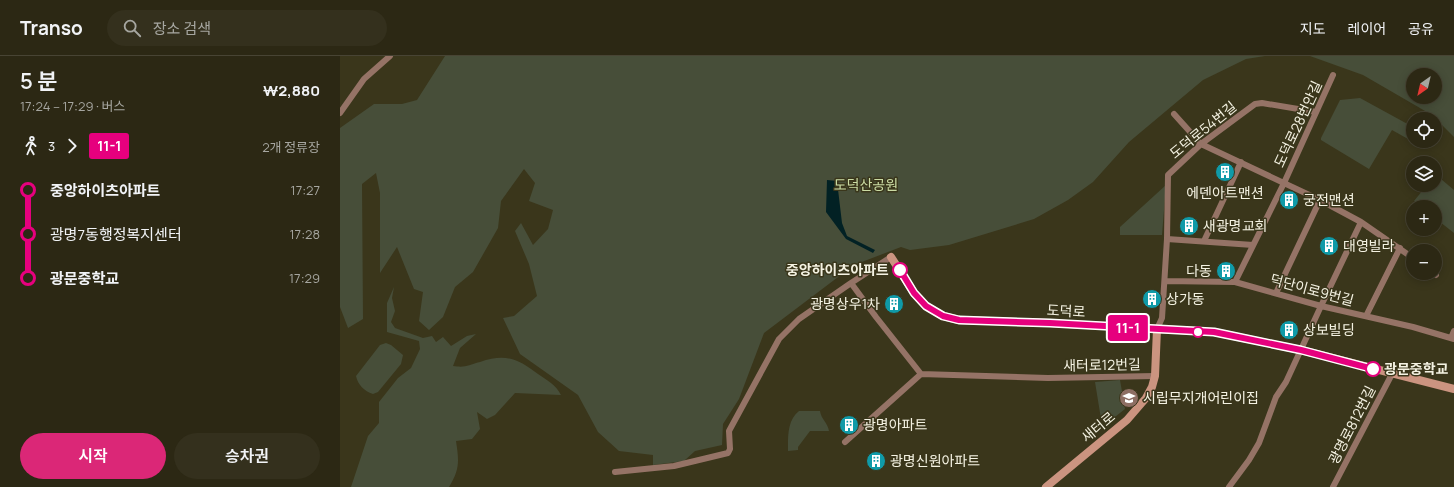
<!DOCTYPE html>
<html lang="ko">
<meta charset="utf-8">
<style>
body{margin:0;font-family:Manrope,"Noto Sans KR",sans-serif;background:#34301d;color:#f1f3f6;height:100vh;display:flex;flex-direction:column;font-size:15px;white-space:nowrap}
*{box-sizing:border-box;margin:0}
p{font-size:13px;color:#a6a6a0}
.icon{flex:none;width:22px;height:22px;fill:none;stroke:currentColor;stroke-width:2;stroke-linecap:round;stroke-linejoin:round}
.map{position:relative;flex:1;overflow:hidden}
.drawer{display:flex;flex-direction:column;background:#2c2814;width:340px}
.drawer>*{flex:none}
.badge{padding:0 8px;border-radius:3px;font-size:14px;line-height:26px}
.needle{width:26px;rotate:214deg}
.tools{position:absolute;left:1066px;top:12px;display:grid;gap:8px}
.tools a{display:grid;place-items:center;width:36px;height:36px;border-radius:50%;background:#2c2814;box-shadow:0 2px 10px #0003,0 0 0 1px #484434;font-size:20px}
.map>.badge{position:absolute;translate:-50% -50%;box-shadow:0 0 0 2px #fff}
.legs{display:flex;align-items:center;gap:6px;height:44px;padding:0 20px;font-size:13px}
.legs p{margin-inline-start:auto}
.headline{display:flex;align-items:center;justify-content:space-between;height:68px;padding:0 20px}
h1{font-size:22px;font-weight:600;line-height:30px}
.primary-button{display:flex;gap:8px;margin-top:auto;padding:8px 20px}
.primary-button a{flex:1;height:46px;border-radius:24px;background:#db2777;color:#fff;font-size:16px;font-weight:600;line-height:46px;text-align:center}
.primary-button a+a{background:#34301d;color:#f1f3f6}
ul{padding:0 20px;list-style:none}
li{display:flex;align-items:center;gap:14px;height:44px;font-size:15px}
li i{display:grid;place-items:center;width:6px;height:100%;margin:0 5px;background:currentColor}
li i::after{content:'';width:10px;height:10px;margin:-5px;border:3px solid;border-radius:50%;background:#2c2814}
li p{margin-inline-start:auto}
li:first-child i{background:linear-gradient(#0000 50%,currentColor 0)}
li:last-child i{background:linear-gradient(currentColor 50%,#0000 0)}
header{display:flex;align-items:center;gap:24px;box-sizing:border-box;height:56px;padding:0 20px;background:#2c2814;border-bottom:1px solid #484434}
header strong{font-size:19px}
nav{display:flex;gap:22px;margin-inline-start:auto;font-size:14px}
.search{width:280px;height:36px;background:#34301d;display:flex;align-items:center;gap:10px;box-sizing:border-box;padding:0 14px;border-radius:22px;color:#a6a6a0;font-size:15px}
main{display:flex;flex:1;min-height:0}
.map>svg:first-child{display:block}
.green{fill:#474e39;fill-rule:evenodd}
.water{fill:#022124}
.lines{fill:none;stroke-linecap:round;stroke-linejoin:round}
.street{stroke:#957366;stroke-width:6}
.secondary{stroke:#cb9480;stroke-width:8}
.line-1-casing{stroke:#fff;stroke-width:9}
.line-1{stroke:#e6007e;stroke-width:6}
.stop-1-dot{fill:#fff;stroke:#e6007e;stroke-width:2}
.labels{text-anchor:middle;stroke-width:3;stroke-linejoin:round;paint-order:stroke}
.street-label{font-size:14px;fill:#f4f2e2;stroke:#3a361b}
.park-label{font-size:14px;fill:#cbdca4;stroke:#3a361b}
.poi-label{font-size:14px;fill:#f4f2e2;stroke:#3a361b;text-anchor:start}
.stop-label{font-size:14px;font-weight:bold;fill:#f4f2e2;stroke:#3a361b;text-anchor:end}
</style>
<header>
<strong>Transo</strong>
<div class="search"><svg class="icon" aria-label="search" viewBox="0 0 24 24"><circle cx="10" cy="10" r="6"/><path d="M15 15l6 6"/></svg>장소 검색</div>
<nav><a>지도</a><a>레이어</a><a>공유</a></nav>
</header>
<main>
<section class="drawer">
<div class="headline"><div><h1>5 분</h1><p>17:24 – 17:29 · 버스</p></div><b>₩2,880</b></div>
<div class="legs"><svg class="icon" aria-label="walk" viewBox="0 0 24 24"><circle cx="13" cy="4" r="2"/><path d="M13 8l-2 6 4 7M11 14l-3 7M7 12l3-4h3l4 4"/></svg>3<svg class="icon" aria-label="forward" viewBox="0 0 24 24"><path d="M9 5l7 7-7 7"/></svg><b class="badge" style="background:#e6007e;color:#fff">11-1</b><p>2개 정류장</p></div>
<ul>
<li><i style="color:#e6007e"></i><b>중앙하이츠아파트</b><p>17:27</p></li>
<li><i style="color:#e6007e"></i><span>광명7동행정복지센터</span><p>17:28</p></li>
<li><i style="color:#e6007e"></i><b>광문중학교</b><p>17:29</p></li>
</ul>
<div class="primary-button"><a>시작</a><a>승차권</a></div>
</section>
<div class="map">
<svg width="1114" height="431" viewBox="0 0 1114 431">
<rect width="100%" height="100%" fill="#3a361b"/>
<path class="green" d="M105 0H925L906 3 863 24 789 86 753 126 728 144 694 163 609 189 570 194 561 191 514 209 424 277 399 343 383 368 382 389 355 395 344 405 313 409V399L279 395 258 376 238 339 180 298 163 262 174 260 197 240 189 208 175 175 181 167 193 189 208 173 213 154 189 145 195 127 184 113 161 145 158 172 133 216 115 231 103 261 89 274 79 265 83 236 74 233 57 191 40 217V137L36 117 22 128 23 263 8 272 0 251V72L34 48H62L77 44Z
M970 0H1114V81L1092 59 1023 19ZM1073 19H1095V41H1073Z
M1020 42 1073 71V73L1068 83 1052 74 1029 113 981 84V82L1000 44Z
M1095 118 1114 134V177L1095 162V151H1082L1074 145 1087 129H1095Z
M826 129 822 179H780V171Z
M54 231 52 242 55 255 51 266 55 272 83 282 92 280 96 286 103 281 111 290 127 280 136 278 120 292 113 310C126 312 128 309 140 306 166 297 178 303 198 318 207 324 216 329 221 339L175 337 155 359 147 363 137 356 140 373 132 383 116 385C119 405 120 413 109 431H11L28 380 39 367V346L58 322 71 312 80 293 79 285 47 276V247Z
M46 287 51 289 63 299 61 308 38 336 33 338C24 335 18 329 16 320L40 289Z
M780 324 785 353 766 368V363H761L755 326Z
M459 355H480C481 363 488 367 489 375H470L458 391V394L448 395C448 382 447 364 459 355Z"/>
<path class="water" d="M487 124 497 125 502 167 507 180 535 194 533 197 506 183 486 156Z"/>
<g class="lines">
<path class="street" d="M0 57 24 23 50 0
M834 58 861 88 980 144 1021 166 1073 202
M827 183 913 189
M864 185 901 106
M551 201 511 227 536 261 581 318 708 322 815 320
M1094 217 1096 219
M825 225 895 226 981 250 1073 271 1114 283
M895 226 944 127 993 19
M936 237 980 144
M1026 260 1060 192
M817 273 822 262 827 183 828 119 861 88 915 48 922 47 976 56
M1111 282 1114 275
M505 386 581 318
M275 416 334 410 388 397 390 393 389 375 439 283 459 263 511 227
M889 431 909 404 919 387 936 341 946 326 981 250 1021 166
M993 431 1052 318"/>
<path class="secondary" d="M551 201 574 237 586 250 603 260 619 264 710 267 874 276 961 294 1114 333
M706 431 787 364 806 342 812 331 815 320 817 273"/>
</g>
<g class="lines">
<g class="line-1-casing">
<path id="line-1" d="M560 214 574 237 586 250 603 260 619 264 710 267 874 276 961 294 1033 313"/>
</g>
<use href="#line-1" class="line-1"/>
</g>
<defs>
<g id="building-disc" transform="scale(1)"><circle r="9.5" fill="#0f9aa8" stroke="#3a361b"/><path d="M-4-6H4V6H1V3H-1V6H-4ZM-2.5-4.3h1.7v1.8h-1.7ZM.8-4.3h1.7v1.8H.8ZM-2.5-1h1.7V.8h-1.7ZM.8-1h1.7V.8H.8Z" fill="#fff"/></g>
<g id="school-disc" transform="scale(1)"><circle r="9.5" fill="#8d6e63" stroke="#3a361b"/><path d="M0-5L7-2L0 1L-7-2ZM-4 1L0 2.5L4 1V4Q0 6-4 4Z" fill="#fff"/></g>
</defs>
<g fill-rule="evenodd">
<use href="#building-disc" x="885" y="116"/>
<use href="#building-disc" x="949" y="144"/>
<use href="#building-disc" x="849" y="170"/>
<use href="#building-disc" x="989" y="190"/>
<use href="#building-disc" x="886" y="215"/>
<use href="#building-disc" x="812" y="243"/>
<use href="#building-disc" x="554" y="248"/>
<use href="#building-disc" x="949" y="274"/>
<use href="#school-disc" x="789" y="342"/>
<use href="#building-disc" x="509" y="369"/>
<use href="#building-disc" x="536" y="405"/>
</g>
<g class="stop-1-dot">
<circle cx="560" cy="214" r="7"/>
<circle cx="858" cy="276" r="5"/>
<circle cx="1033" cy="313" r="7"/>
</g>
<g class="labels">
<g class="street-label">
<text transform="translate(958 68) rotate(-65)" y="5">도덕로28번안길</text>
<text transform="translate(863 74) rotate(-39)" y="5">도덕로54번길</text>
<text transform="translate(972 234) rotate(15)" y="5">덕단이로9번길</text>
<text transform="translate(726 255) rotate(3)" y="5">도덕로</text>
<text transform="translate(762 309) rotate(-1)" y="5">새터로12번길</text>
<text transform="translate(1012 369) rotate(-63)" y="5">광명로812번길</text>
<text transform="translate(758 371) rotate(-40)" y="5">새터로</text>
</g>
<g class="park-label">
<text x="526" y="134">도덕산공원</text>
</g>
<g class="poi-label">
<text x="885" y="142" text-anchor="middle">에덴아트맨션</text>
<text x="963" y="149">궁전맨션</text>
<text x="863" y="175">새광명교회</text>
<text x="1003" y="195">대영빌라</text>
<text x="872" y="220" text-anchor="end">다동</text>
<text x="826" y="248">상가동</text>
<text x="540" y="253" text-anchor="end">광명상우1차</text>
<text x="963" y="279">상보빌딩</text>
<text x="803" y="347">시립무지개어린이집</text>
<text x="523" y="374">광명아파트</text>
<text x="550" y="410">광명신원아파트</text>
</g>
<g class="stop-label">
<text x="549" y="219">중앙하이츠아파트</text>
<text x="1044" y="318" text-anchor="start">광문중학교</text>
</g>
</g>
</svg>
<div class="tools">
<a><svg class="needle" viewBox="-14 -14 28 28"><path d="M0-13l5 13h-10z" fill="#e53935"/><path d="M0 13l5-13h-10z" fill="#a6a6a0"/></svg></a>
<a><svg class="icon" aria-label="locate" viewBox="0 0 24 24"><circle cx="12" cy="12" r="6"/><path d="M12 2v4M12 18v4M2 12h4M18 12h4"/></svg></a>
<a><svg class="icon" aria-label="layers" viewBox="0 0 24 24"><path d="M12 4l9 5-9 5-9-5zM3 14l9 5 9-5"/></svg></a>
<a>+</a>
<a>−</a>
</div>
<b class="badge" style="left:788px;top:272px;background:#e6007e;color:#fff">11-1</b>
</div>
</main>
